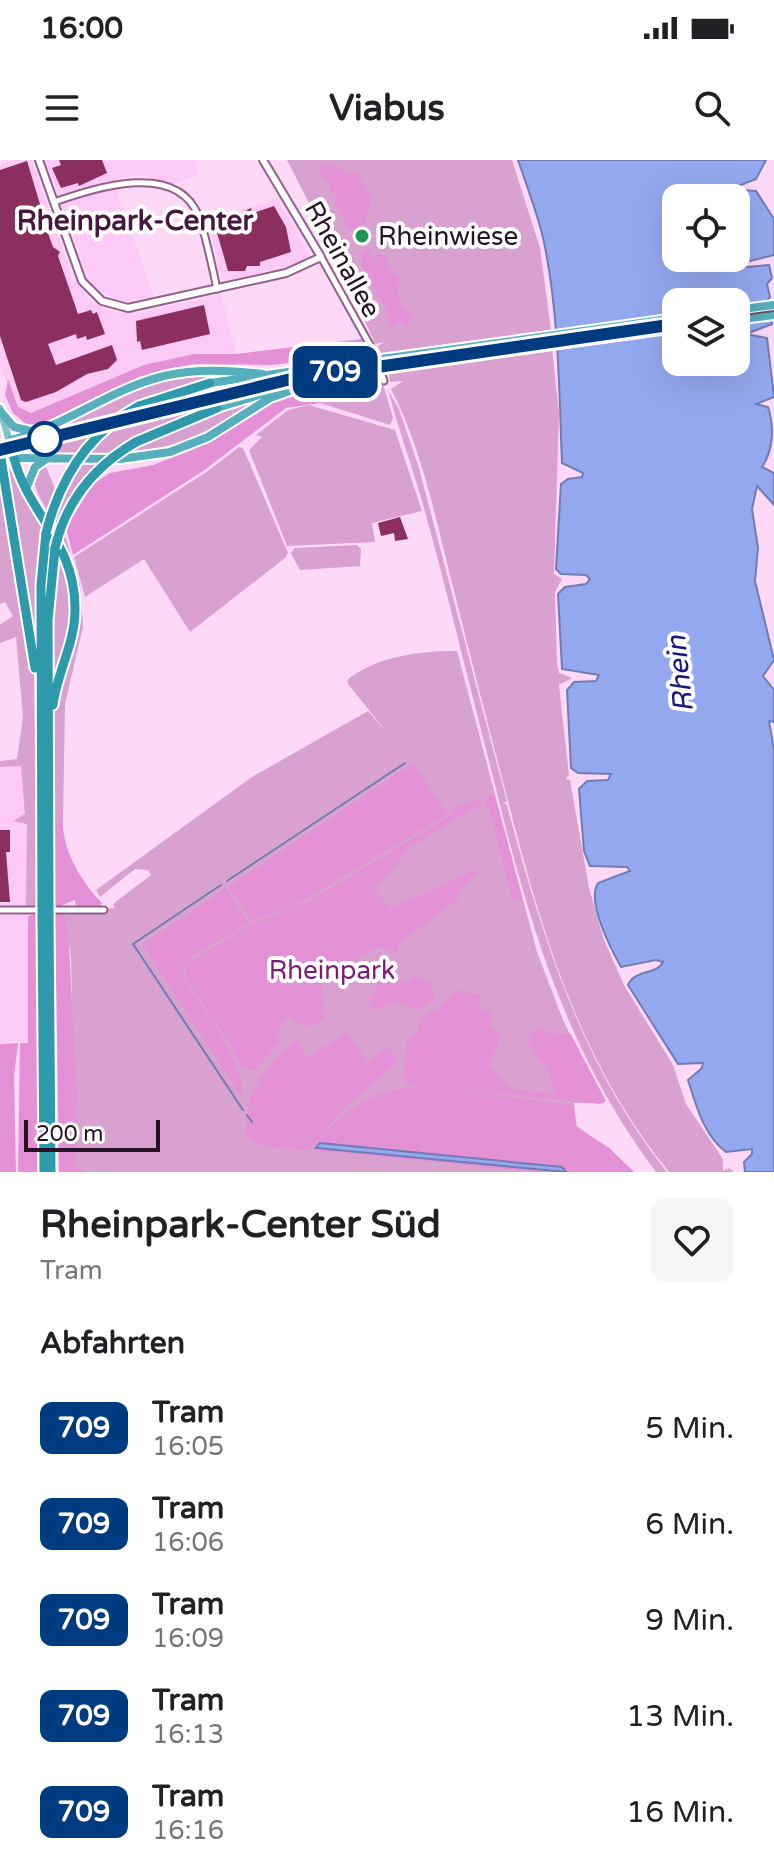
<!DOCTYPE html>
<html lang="de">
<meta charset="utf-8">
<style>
body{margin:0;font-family:"Varela Round",sans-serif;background:#f6f6f6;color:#202124;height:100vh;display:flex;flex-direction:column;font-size:30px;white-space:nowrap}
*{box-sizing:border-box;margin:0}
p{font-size:26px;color:#757577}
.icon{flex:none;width:44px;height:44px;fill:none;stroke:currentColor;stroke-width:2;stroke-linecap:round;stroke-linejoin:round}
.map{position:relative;height:1012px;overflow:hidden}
.sheet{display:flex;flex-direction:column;background:#fff;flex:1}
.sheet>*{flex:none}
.badge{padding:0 16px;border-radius:12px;font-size:28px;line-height:52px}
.tools{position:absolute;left:662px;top:24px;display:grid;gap:16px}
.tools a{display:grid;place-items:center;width:88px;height:88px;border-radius:16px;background:#fff;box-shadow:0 8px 32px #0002;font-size:40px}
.scale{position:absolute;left:24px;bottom:20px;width:136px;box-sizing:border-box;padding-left:8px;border:4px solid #271224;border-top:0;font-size:22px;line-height:28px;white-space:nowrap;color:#271224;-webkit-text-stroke:6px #fff;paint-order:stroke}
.map>.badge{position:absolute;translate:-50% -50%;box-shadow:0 0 0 4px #fff}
h2{padding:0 40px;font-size:30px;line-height:72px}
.round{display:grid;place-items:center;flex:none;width:84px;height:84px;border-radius:16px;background:#f6f6f6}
.overview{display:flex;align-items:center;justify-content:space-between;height:136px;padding:0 40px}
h1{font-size:38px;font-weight:700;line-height:60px}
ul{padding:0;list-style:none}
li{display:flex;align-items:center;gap:24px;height:96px;padding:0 40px}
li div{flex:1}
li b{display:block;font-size:30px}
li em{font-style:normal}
li .badge{min-width:88px;font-weight:700;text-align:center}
.status{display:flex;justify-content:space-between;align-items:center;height:56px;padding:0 40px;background:#fff;direction:ltr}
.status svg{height:22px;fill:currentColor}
header{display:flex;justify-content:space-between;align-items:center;height:104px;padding:0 40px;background:#fff;font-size:36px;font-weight:700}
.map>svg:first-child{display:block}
.built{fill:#fdc9f5}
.green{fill:#d9a1d0}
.forest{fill:#e390d7}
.water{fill:#94a8f0;stroke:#737bb3;stroke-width:2;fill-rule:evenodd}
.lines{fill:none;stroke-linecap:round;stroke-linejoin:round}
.stream{stroke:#737bb3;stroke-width:2}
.building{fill:#8b2f5e}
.minor-casing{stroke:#935f8b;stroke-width:9}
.tertiary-casing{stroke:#935f8b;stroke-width:10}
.primary-casing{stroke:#fff;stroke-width:11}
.trunk-casing{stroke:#fff;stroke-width:12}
.motorway-casing{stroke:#fff;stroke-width:13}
.minor{stroke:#fff;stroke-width:5}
.tertiary{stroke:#fff;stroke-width:6}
.primary{stroke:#81c2cd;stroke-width:7}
.trunk{stroke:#57aebc;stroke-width:8}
.motorway{stroke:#2d99ab;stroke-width:9}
.tram{stroke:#684f64;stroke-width:2}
.trunk-bridge-casing{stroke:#fff;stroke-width:12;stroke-linecap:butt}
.motorway-bridge-casing{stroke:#fff;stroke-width:13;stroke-linecap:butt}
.trunk-bridge{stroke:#57aebc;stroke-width:8}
.motorway-bridge{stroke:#2d99ab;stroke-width:9}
.line-casing{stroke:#fff;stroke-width:18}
.line{stroke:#003b80;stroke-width:12}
.poi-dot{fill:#20944f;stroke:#fff;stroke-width:3}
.stop-dot{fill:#fff;stroke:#003b80;stroke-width:4}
.labels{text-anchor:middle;stroke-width:8;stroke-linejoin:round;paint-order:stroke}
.poi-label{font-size:26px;fill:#271224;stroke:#fff;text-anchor:start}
.street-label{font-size:26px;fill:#271224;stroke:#fff}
.park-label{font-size:26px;fill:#7c1b74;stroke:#fff}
.neighbourhood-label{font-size:28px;font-weight:bold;fill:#461741;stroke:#fff}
.water-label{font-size:28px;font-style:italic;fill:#1a187f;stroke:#fff}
</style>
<div class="status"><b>16:00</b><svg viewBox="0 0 49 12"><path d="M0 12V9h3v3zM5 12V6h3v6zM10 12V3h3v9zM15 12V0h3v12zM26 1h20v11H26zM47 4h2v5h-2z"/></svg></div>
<header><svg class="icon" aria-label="menu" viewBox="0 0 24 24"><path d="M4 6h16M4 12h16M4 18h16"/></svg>Viabus<svg class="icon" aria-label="search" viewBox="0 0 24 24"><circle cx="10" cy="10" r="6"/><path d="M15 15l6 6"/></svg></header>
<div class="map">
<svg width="774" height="1012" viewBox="0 0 774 1012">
<rect width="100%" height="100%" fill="#fdd9f7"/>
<path class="built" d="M13 0H32L73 118 92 142 110 151 138 153 221 134 236 194H194L144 205 31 253 20 250 0 205V5Z
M45 0H195L199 14 170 25 142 15 116 18V28L154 138 117 141 92 126Z
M277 38 310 97 288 106 227 121 221 119 208 62Z
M21 606 27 664 28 882H0V607Z"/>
<path class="green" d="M287 0H512L540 88 551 170 381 193 376 187 385 182 375 184 332 88Z
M552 189 559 253 554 414 562 419 555 432 557 503 559 513 572 518 559 525 569 615 566 619 570 620 589 728 604 780 624 825 673 905 686 944 723 999V1011L729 1008 734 1012H669C580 904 541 770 507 637 489 568 471 500 454 431 437 365 423 291 391 229L403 221 390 222 389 213Z
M326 210 132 255 194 230Z
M204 214 241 215 165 231 109 260 25 279C87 258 138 220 204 214Z
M327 214C275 224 222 239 173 260 143 272 117 298 85 296L119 264Z
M383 224 393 258 390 265 320 243 323 235 352 236Z
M388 230 399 249 419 308 507 642H503L507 645C542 776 581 905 667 1012H656C548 868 518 714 475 546 458 479 441 408 422 341 411 304 398 267 388 230Z
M269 234C214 270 186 285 121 297L203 256Z
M309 245 395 270 422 351 372 363 375 382 287 386 249 290 262 277 256 275 288 250Z
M100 268 74 296 27 294 26 286Z
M239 287 243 288 288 393 285 398 190 472 144 399 85 437 74 397 208 311Z
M45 304 55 329 47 350C37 332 26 319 45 304Z
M78 305H97L72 335 57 366 53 360Z
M5 308H9L44 362 38 401 37 494Z
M0 324 34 510 37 747 26 746 27 664 13 661 25 654 21 606 0 607V601L17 599 23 557 16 477 0 483V465L13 456 5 442 0 444Z
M64 372 80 425 83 467 65 544 63 662 54 663V549L71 493 72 407 62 378Z
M357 385 361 389 360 406 300 410 291 393 295 388Z
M59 389C81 447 68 474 51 531L53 418Z
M457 491 537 792 563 860 604 943H574L575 965 609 988 634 1012H76L71 797 64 753 115 748 113 744 151 715 148 710 135 709 100 737 96 730 252 617 368 551 389 575 348 524V519C378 496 420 491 457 491Z"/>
<path class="forest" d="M333 4 348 14 357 13 372 39 365 63 350 71 334 42 336 33 330 31 329 21 320 15 322 5Z
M368 90 375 100 378 94 388 96V105L401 120 397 126 403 149 409 151 413 158 406 167 401 162 393 167 389 164 388 152 361 105 363 91Z
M362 179 373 194 271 205 196 204 166 209 139 217 52 261 27 265 13 253 5 235 8 219 18 247 31 253 144 205 194 194H236Z
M379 214 383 224 352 236 323 235 320 243 286 248 203 311 73 395 66 368 93 324 110 313 153 305 196 288 264 246 297 232Z
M413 603 448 654 296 745 252 761 228 727Z
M494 634 522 738 513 740 489 648H484L487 637Z
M482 637 481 648 473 649 409 688 387 716 373 728 391 748 475 710 477 713 460 730 458 739 400 783 396 792 379 787 323 816C319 831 327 842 324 858 309 870 304 866 289 857L278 870 280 882 255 910 241 908 230 884 188 821 185 811 189 802 251 764 309 741 451 655 449 651Z
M63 662C62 691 83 724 102 743L99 747 76 749 75 740 55 748 54 663Z
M226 728 249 763 192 796 183 811 186 822C210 859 241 894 243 939L143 785Z
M55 752 64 753 68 769 77 931 76 1005 85 1012H59Z
M37 753V1012H18L20 883H28V756Z
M391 812 394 820 409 822 414 816 431 822 435 839 419 850 394 842 377 850 367 844 379 821Z
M456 830 480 835 481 842 476 843 487 853V848L491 852 492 867 501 875 490 906 512 929 556 934 549 914 526 880 536 868 562 875 570 873 606 941 600 944 409 925 403 919 407 881 418 873 419 859 440 847Z
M347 872 367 901 390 887 398 902 341 952 309 990C291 988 263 991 249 978 243 973 247 973 247 966 245 929 269 903 297 879L305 895 310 896Z
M18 883 14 916 16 1012H0V884Z
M423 926 574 945 577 969 609 988 634 1012H539L311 990C345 949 367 930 423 926Z"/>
<path class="water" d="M518 0H766L756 19 731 29 756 31 774 59V95L742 103 746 107 769 105 772 118 767 124 770 137 767 141 772 164 746 174 767 178 774 237 756 244 768 247C774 266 774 289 762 307L774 313V345L757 326 752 349 758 388 755 421 774 500 763 516 774 530V562L769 561 774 590V1012H745L744 1002 752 994V989L726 992C704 976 696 945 688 920L702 908 703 903 678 904 628 825C635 809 657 815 663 802L656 800 621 807C611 789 586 741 598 723L630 711 627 707 590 706 584 691 579 629 587 621 608 620 611 614 578 613 571 608 567 530 574 522 596 521 599 515 562 509 558 434 565 427 586 424 590 419 586 415 561 414 556 409 561 324 568 319 582 317 583 313 562 303C559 229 559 155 544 82 538 54 527 27 518 0ZM676 38H736V98H676ZM676 142H736V202H676Z
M320 983 562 1007 566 1012 316 988Z"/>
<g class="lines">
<path class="stream" d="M227 721 405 603
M221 725 133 784 243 950
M247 955 252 962"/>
</g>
<path class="building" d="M59 0H102L107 13 79 26 78 23 61 28 52 8 61 5Z
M27 1 43 54 49 61 44 62 53 87 60 92 58 96 78 154 91 150 93 154 97 152 105 174 87 180 86 176 77 179 76 174 48 184 56 205 112 185 117 200 108 209 87 214 56 232 26 242 21 240 0 176V10Z
M274 46 286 67 291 92 260 102V106H247L245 111H228L216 69 223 65 222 61 251 48 253 53Z
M204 145 210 174 142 190 140 181 137 182 136 161Z
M400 357 408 379 395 381 394 373 381 376 378 363Z
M0 670H10V692H6L10 742H0Z"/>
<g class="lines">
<g class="minor-casing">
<path id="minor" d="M54 42C96 28 177 0 199 57 207 80 212 106 217 129
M321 97 375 194 384 221
M0 750H104"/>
</g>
<g class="tertiary-casing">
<path id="tertiary" d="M39 0 82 121 102 141 128 148 286 113 321 97 263 0"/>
</g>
<g class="primary-casing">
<path id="primary" d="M0 248 14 298
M0 284 13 297"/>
</g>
<g class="trunk-casing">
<path id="trunk" d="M736 150 774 145
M736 160 774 155
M448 190 676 158
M330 216 361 211
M210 223 359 202
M217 248 282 228
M1 252 14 267 31 271
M11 280C66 266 110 229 164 216 196 208 231 210 263 214
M14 298 120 299 170 292 208 277 270 238 335 215
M27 327 35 307 45 300"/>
</g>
<g class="motorway-casing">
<path id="motorway" d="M139 246 210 223
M136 282 217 248
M14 298C28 354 76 383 75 450 75 484 57 512 53 545
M1 299 35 508
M42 746 41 425 46 373
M49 746 48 460 55 388
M42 755 44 1012
M49 755 51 1012"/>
</g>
<use href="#minor" class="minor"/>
<use href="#tertiary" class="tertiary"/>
<use href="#primary" class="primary"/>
<use href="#trunk" class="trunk"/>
<use href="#motorway" class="motorway"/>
<path class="tram" d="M736 156 774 151
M0 290 287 220 676 164"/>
<g class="trunk-bridge-casing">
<path id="trunk-bridge" d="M359 202 448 190
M361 211 676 168"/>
</g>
<g class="motorway-bridge-casing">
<path id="motorway-bridge" d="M46 373C60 318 88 273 139 246
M55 388C66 341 95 306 136 282
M42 746V755
M49 746V755"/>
</g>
<use href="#trunk-bridge" class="trunk-bridge"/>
<use href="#motorway-bridge" class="motorway-bridge"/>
</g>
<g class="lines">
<g class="line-casing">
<path id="line" d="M0 290 287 220 676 164"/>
</g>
<use href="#line" class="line"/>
</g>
<circle class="poi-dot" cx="362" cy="76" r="8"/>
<circle class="stop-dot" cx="45" cy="279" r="16"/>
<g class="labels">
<g class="poi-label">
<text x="378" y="85">Rheinwiese</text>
</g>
<g class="street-label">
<text transform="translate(343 99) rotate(61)" y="9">Rheinallee</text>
</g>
<g class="park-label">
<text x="332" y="819">Rheinpark</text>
</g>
<g class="neighbourhood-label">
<text x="135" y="70">Rheinpark-Center</text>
</g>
<g class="water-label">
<text transform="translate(679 514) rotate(-96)" y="10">Rhein</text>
</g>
</g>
</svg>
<div class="tools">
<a><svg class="icon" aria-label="locate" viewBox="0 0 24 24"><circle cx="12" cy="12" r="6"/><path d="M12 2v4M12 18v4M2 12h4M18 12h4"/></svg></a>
<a><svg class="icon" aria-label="layers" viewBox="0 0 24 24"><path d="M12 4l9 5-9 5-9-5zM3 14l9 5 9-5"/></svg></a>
</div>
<div class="scale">200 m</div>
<b class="badge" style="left:335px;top:212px;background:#003b80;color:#fff">709</b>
</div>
<section class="sheet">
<div class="overview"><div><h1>Rheinpark-Center Süd</h1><p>Tram</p></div><a class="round"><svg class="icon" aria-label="heart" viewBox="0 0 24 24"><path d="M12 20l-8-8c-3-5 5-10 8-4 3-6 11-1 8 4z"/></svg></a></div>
<h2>Abfahrten</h2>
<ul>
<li><span class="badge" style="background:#003b80;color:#fff">709</span><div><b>Tram</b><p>16:05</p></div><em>5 Min.</em></li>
<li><span class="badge" style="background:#003b80;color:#fff">709</span><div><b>Tram</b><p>16:06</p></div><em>6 Min.</em></li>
<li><span class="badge" style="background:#003b80;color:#fff">709</span><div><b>Tram</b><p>16:09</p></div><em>9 Min.</em></li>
<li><span class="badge" style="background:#003b80;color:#fff">709</span><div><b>Tram</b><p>16:13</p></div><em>13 Min.</em></li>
<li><span class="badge" style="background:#003b80;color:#fff">709</span><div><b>Tram</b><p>16:16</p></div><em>16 Min.</em></li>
</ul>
</section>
